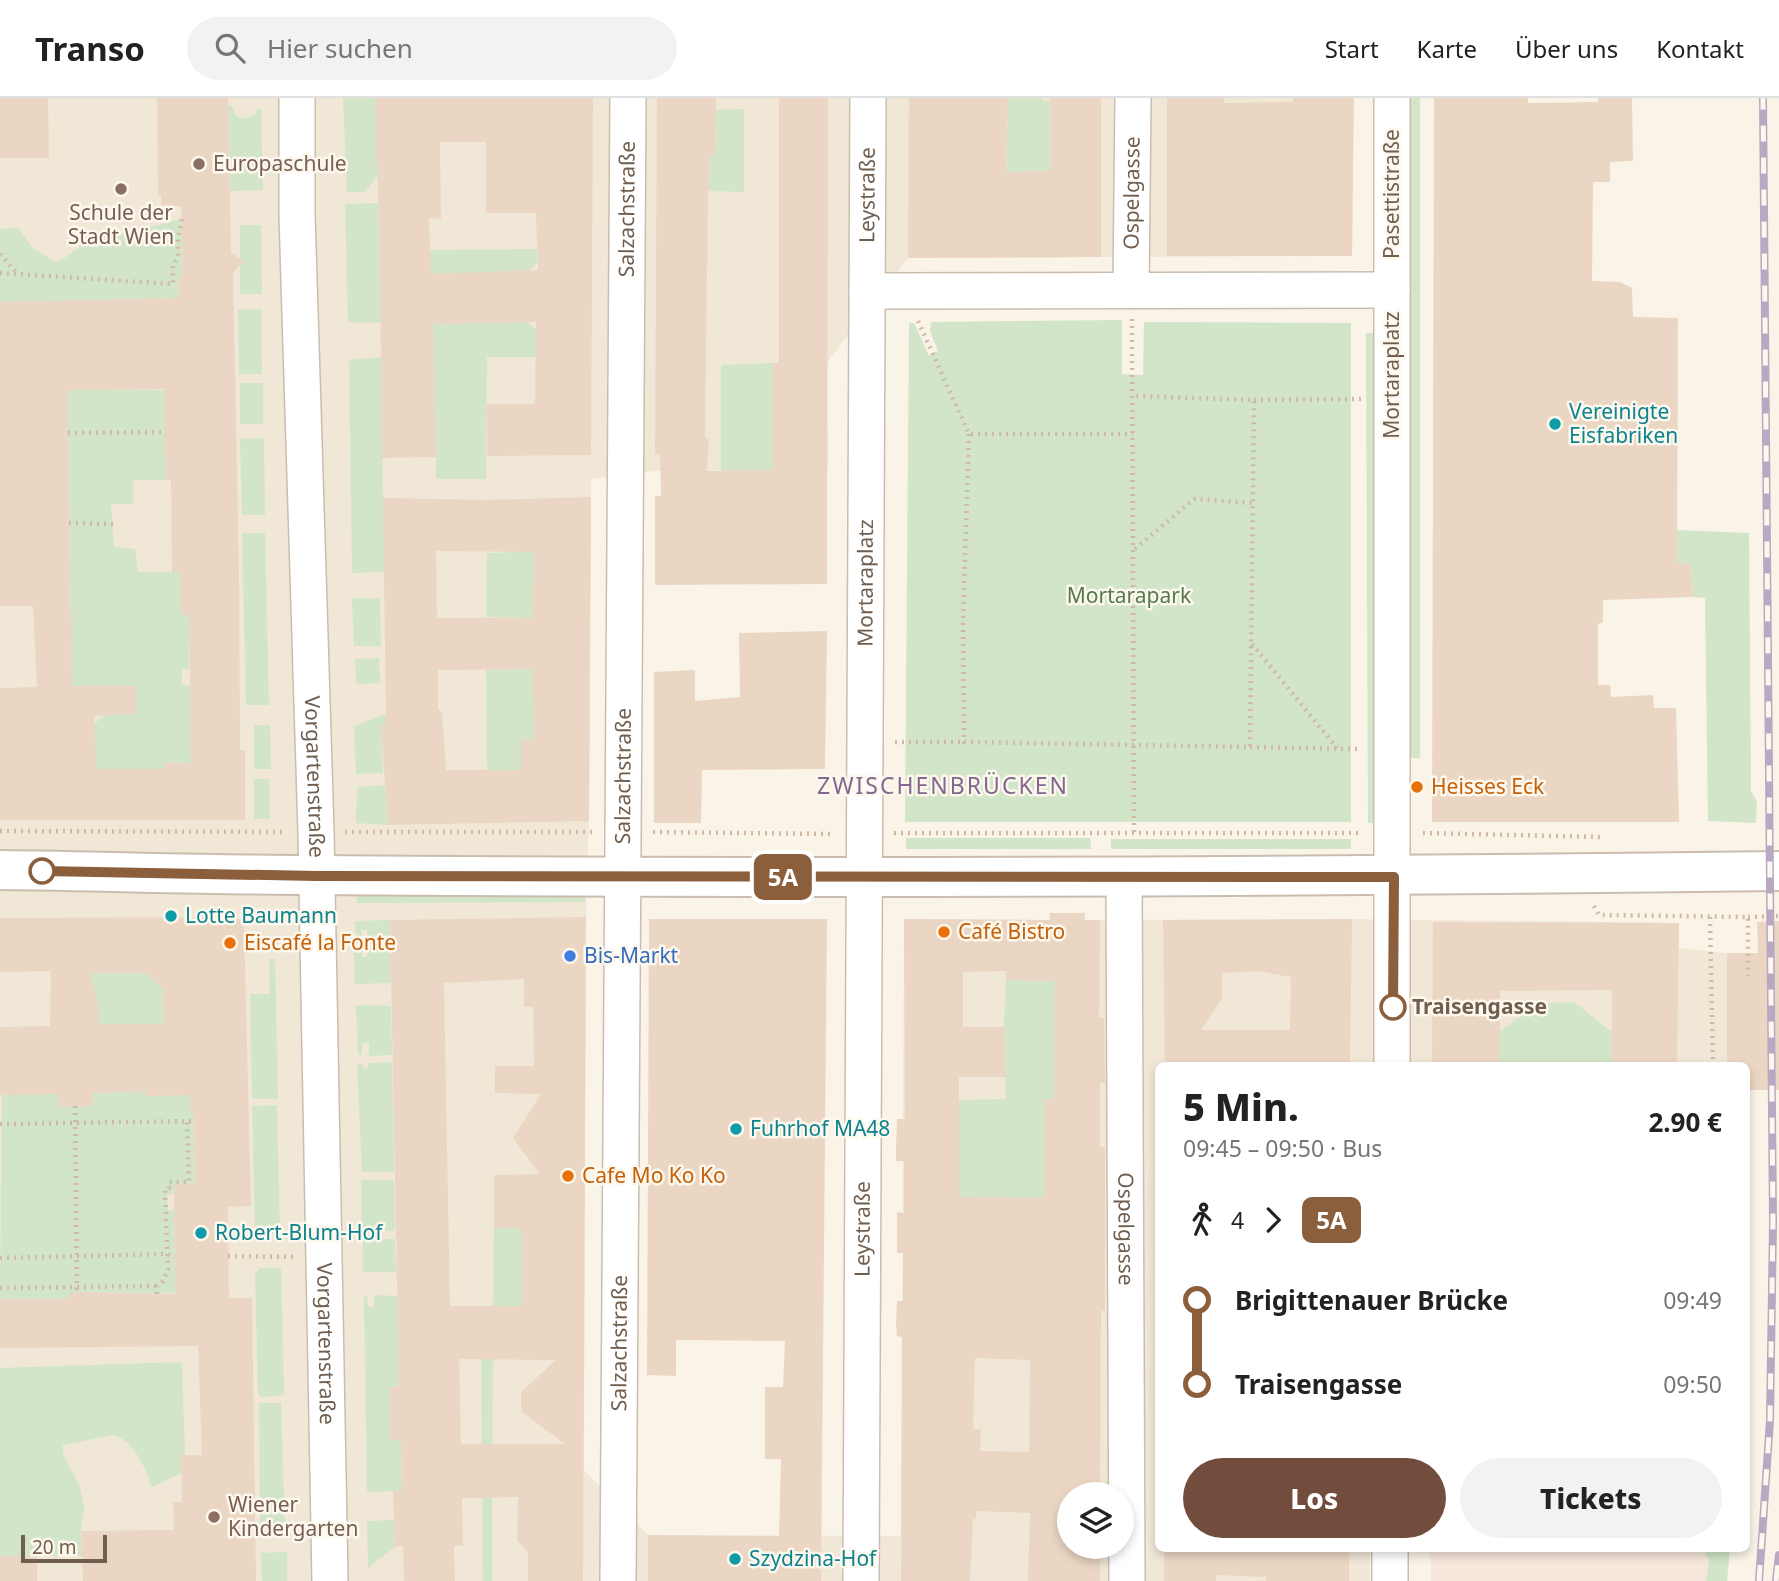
<!DOCTYPE html>
<html lang="de">
<meta charset="utf-8">
<style>
body{margin:0;font-family:"Noto Sans",sans-serif;background:#f2f2f2;color:#222;height:100vh;display:flex;flex-direction:column;font-size:26px;white-space:nowrap}
*{box-sizing:border-box;margin:0}
p{font-size:23px;color:#767676}
.icon{flex:none;width:38px;height:38px;fill:none;stroke:currentColor;stroke-width:2;stroke-linecap:round;stroke-linejoin:round}
.map{position:relative;flex:1;overflow:hidden}
.side{position:absolute;left:1155px;top:964px;width:595px;height:490px;display:flex;flex-direction:column;background:#fff;border-radius:10px;box-shadow:0 4px 10px #0003}
.side>*{flex:none}
.badge{padding:0 14px;border-radius:10px;font-size:24px;line-height:46px}
.controls{position:absolute;left:1057px;top:1384px;display:grid;gap:14px}
.controls a{display:grid;place-items:center;width:77px;height:77px;border-radius:50%;background:#fff;box-shadow:0 4px 10px #0003;font-size:35px}
.scale{position:absolute;left:21px;bottom:18px;width:86px;box-sizing:border-box;padding-left:7px;border:4px solid #705e4f;border-top:0;font-size:19px;line-height:24px;white-space:nowrap;color:#705e4f;-webkit-text-stroke:5px #fdf8ee;paint-order:stroke}
.map>.badge{position:absolute;translate:-50% -50%;box-shadow:0 0 0 4px #fff}
.legs{display:flex;align-items:center;gap:10px;height:77px;padding:0 28px;font-size:23px}
.legs p{margin-inline-start:auto}
.headline{display:flex;align-items:center;justify-content:space-between;height:119px;padding:0 28px}
h1{font-size:38px;font-weight:800;line-height:52px}
.primary-button{display:flex;gap:14px;margin-top:auto;padding:14px 28px}
.primary-button a{flex:1;height:80px;border-radius:42px;background:#724c3d;color:#fff;font-size:28px;font-weight:800;line-height:80px;text-align:center}
.primary-button a+a{background:#f2f2f2;color:#222}
ul{padding:0 28px;list-style:none}
li{display:flex;align-items:center;gap:24px;height:84px;font-size:26px}
li i{display:grid;place-items:center;width:10px;height:100%;margin:0 9px;background:currentColor}
li i::after{content:'';width:18px;height:18px;margin:-9px;border:5px solid;border-radius:50%;background:#fff}
li p{margin-inline-start:auto}
li:first-child i{background:linear-gradient(#0000 50%,currentColor 0)}
li:last-child i{background:linear-gradient(currentColor 50%,#0000 0)}
header{display:flex;align-items:center;gap:42px;box-sizing:border-box;height:98px;padding:0 35px;background:#fff;border-bottom:2px solid #e0e0e0}
header strong{font-size:33px}
nav{display:flex;gap:38px;margin-inline-start:auto;font-size:24px}
.search{width:490px;height:63px;background:#f2f2f2;display:flex;align-items:center;gap:18px;box-sizing:border-box;padding:0 24px;border-radius:38px;color:#767676;font-size:26px}
.map>svg:first-child{display:block}
.residential{fill:#f0e7d7;fill-rule:evenodd}
.commercial{fill:#f8e7dd}
.green{fill:#d2e5c8}
.building{fill:#ebd6c3;fill-rule:evenodd}
.lines{fill:none;stroke-linecap:round;stroke-linejoin:round}
.minor-casing{stroke:#cabdaf;stroke-width:38}
.tertiary-casing{stroke:#cabdaf;stroke-width:42}
.path{stroke:#d0baa6;stroke-width:4.5;stroke-dasharray:2 5;stroke-linecap:butt}
.minor{stroke:#fff;stroke-width:35}
.tertiary{stroke:#fff;stroke-width:38}
.rail-casing{stroke:#b8a8c2;stroke-width:8}
.rail{stroke:#fdf8ee;stroke-width:5;stroke-dasharray:16;stroke-linecap:butt}
.line-1-casing{stroke:#fff;stroke-width:16}
.line-1{stroke:#8b5e3c;stroke-width:10}
.education-dot{fill:#8d6e63;stroke:#fdf8ee;stroke-width:2.5}
.culture-dot{fill:#0f9aa8;stroke:#fdf8ee;stroke-width:2.5}
.food-dot{fill:#e8710a;stroke:#fdf8ee;stroke-width:2.5}
.stop-1-dot{fill:#fff;stroke:#8b5e3c;stroke-width:3.5}
.shop-dot{fill:#3f7fe0;stroke:#fdf8ee;stroke-width:2.5}
.labels{text-anchor:middle;stroke-width:5;stroke-linejoin:round;paint-order:stroke}
.education-label{font-size:21px;fill:#785e54;stroke:#fdf8ee;text-anchor:start}
.street-label{font-size:21px;fill:#705e4f;stroke:#fdf8ee}
.culture-label{font-size:21px;fill:#0d838f;stroke:#fdf8ee;text-anchor:start}
.park-label{font-size:21px;fill:#567a4c;stroke:#fdf8ee}
.food-label{font-size:21px;fill:#c56008;stroke:#fdf8ee;text-anchor:start}
.shop-label{font-size:21px;fill:#366cbe;stroke:#fdf8ee;text-anchor:start}
.stop-label{font-size:21px;font-weight:bold;fill:#705e4f;stroke:#fdf8ee;text-anchor:start}
.neighbourhood-label{font-size:23px;letter-spacing:2px;fill:#83678c;stroke:#fdf8ee}
</style>
<header>
<strong>Transo</strong>
<div class="search"><svg class="icon" aria-label="search" viewBox="0 0 24 24"><circle cx="10" cy="10" r="6"/><path d="M15 15l6 6"/></svg>Hier suchen</div>
<nav><a>Start</a><a>Karte</a><a>Über uns</a><a>Kontakt</a></nav>
</header>
<div class="map">
<svg width="1779" height="1483" viewBox="0 0 1779 1483">
<rect width="100%" height="100%" fill="#faf4e8"/>
<path class="residential" d="M0 0H1353L1352 158 908 160 827 265 828 372 655 373 591 381 589 723 586 824 584 1372 648 1437 901 1438 904 821 1049 822 1050 815H1085V822L1352 821 1679 825V850L1727 855V968H1158V1451H1370V1483H0ZM1069 1396H1122V1449H1069Z"/>
<path class="commercial" d="M1430 1451H1706L1705 1459 1709 1460 1706 1483H1431Z"/>
<path class="green" d="M343 0H375L378 78 364 94H347Z
M1008 0H1042L1043 3 1050 2 1051 73 1006 84Z
M1410 0H1420V660H1410Z
M228 7H231L236 18C246 22 254 21 258 11H261L263 92 230 93Z
M744 11V94L708 93 710 58 716 53 717 35 710 29 711 12Z
M379 105 381 225 348 224 345 106Z
M182 121 183 175 178 183 179 200 101 203 103 291 164 292 166 382H133V406H111L114 449 135 451 138 474H189L181 517H189V571H182V587H191L205 674 179 665H165L164 674 136 671H75L73 645H95L94 626 104 617 136 615V589H72L65 203 0 204V131L18 130 33 150 55 164 66 159 91 140 118 137Z
M240 127H261L262 196H240Z
M537 151 538 164 530 172 447 176 431 183 430 152Z
M436 197 438 226 527 224 537 233 536 259H487L486 381H436L434 260 428 198Z
M261 211 262 276H239L238 212Z
M1122 222V276L1143 277 1144 224 1351 225V724H905L909 225H914L929 258 938 253 930 233 931 224Z
M1366 235H1375L1374 725H1368Z
M381 259 384 474 352 475 349 262Z
M773 265V372L721 373V267Z
M240 285H263V326H240Z
M264 340 265 417H242L240 341Z
M1677 432 1749 435 1751 693 1757 703 1756 725 1708 723 1705 500 1693 499 1691 466 1677 465Z
M242 435H265L269 607H246Z
M534 443 533 531 523 520 486 519 487 455 523 454Z
M352 500H380L381 548H354Z
M379 560 380 585 356 586 355 561Z
M534 562V642L521 641V651L534 672H487L486 572 522 571Z
M386 616V624L381 629 383 675 356 676 354 628Z
M254 627H270L271 671H254Z
M254 681H269L270 721H254Z
M387 687 388 727 356 725 357 689Z
M906 740H1090L1091 751H906Z
M1111 741H1351V751H1111Z
M357 796 585 797V804L357 805Z
M390 822 391 843 368 844 367 832H361L362 841H356L355 823Z
M391 848V885L355 886 354 851H361L362 859H367V849Z
M269 861H275L278 1001H252L250 896H270Z
M86 874 151 875V880L159 887H171L164 909V926H93L98 904Z
M1006 882 1055 883 1054 1001H1044V1106L959 1105V1002L1006 1001 1004 929Z
M1574 904 1612 934V968H1500V933L1539 905Z
M356 907 391 908 392 957 369 958V945H362V957L358 956Z
M392 964 394 1074H362L357 966 363 965 364 971 368 970V965Z
M2 992 58 996V1008H92V995L146 993 147 998 190 997V1013H193L195 1085 174 1086V1096L167 1097 168 1112H174L175 1195 71 1194 67 1201H0Z
M277 1007 280 1135 255 1136 252 1008Z
M361 1082H394L395 1133H362Z
M494 1130H532L529 1154 522 1161V1179L529 1184 532 1208H493Z
M363 1141H395L396 1174H363Z
M260 1170H281L284 1297 262 1299 258 1296 255 1176Z
M374 1197 397 1198 399 1288 390 1289 391 1342H401L402 1393 367 1394 364 1198H367L368 1208 374 1209Z
M481 1235H493L492 1483H483Z
M182 1264 185 1357H181V1375L152 1389C145 1370 135 1343 113 1337L63 1347V1356L80 1389 84 1410 81 1433 82 1458H0V1270Z
M259 1305H281L285 1438 260 1439Z
M395 1422V1449L368 1470 367 1423Z
M1706 1451H1730L1727 1483H1706L1709 1460 1705 1459Z
M287 1454V1483H262L261 1455Z"/>
<path class="building" d="M0 0H48L49 60H0Z
M157 0H228L231 155 244 163 233 175 239 474 240 652H245V722H0V590L37 589 33 508H0V204L179 200 178 183 183 175 181 108H161V97H158ZM164 291 166 382H171L172 474H181V517H189L191 665H165L164 671H96L94 618 136 615V588H72L67 292Z
M375 0H593L591 357 487 358V306H535L536 224 433 226 436 359 382 360 380 153ZM440 44H486V115H536L538 172 431 176 429 120 441 121Z
M657 0H716V53L710 58 708 93 705 340 709 341 707 373 773 372V265H779V0H828L827 486 655 487V398H661L660 356H655Z
M909 0H1008L1006 74 1051 73 1050 0H1101V159L908 160Z
M1167 0H1224V5L1293 4V0H1354L1352 158H1167Z
M1434 0H1528V5L1598 4V0H1632L1633 63 1610 64V84H1593L1592 183 1620 184 1632 190 1633 219 1678 220 1677 465 1691 466 1693 499 1603 502V524L1598 526V587H1610L1611 599 1653 597 1654 610H1676L1679 724H1432Z
M591 399 589 723 388 727 381 629 386 624 383 400 487 402ZM436 453 534 454 533 520H437ZM533 571 534 642 521 641V672H446L442 614 438 611V572Z
M827 533 825 671 702 672 701 725H654V574L695 572V603L740 599 739 535Z
M1050 815H1085L1084 822H1100L1099 920H1104L1105 985H1100V1049H1105V1213H1101L1100 1396H1069V1449H1100V1483H1028L1030 1415 976 1413V1421H973L970 1483H901L902 1239 897 1238 896 1225 897 1203H903V1155H897V1114L904 1115V1063H896V1048L897 1021H905L904 821 1050 822ZM1006 873V882L1055 883 1054 1001H1044V1100L959 1099V979H1006L1004 929H963V874ZM975 1260 1030 1262 1029 1354 980 1353 981 1331H973Z
M237 819 244 827 251 1108 228 1109 229 1200H252L256 1483H83L81 1433 174 1432 173 1404H182L181 1357H202L198 1248 0 1250V1201H67L71 1194H78L175 1196 174 1086 195 1085 193 1013H190V997L146 998V993L92 995 93 1008 58 1009V996L0 997V929L50 928 51 873 0 874V820ZM90 875H146L163 891 164 926H99L98 904Z
M586 819 583 1483H528V1454L517 1443 518 1399 462 1400 463 1448H454L455 1483H404L403 1448 395 1449 393 1393H402L401 1342 391 1343 390 1289 399 1288 390 822ZM524 881V909H533L534 968H495V995L541 996 513 1040 540 1076 494 1077V1130H522V1208H450L444 885ZM459 1261 556 1262 521 1294V1313L565 1346H461Z
M649 821H827L821 1483H648V1437L779 1438 781 1361H765V1289H783L785 1243 676 1242V1278L647 1277Z
M1352 821 1350 968H1165L1163 822ZM1258 873 1291 879 1290 932H1201L1222 900V875Z
M1779 823V992H1746V968H1727V855H1758L1757 824Z
M1433 824 1679 825 1677 968H1612V892L1500 893V968H1432Z
M1164 1451H1349V1483H1266V1479L1216 1477V1483H1164Z
M0 1458H37V1483H0Z"/>
<g class="lines">
<g class="minor-casing">
<g id="minor">
<path id="s1" d="M297 0V117L316 734 330 1483"/>
<path d="M1392 0V968"/>
<path id="s2" d="M1131 191 1133 0"/>
<path d="M867 193 1392 192"/>
<path id="s3" d="M1124 779 1127 1483"/>
<path id="s4" d="M618 1483 628 0"/>
<path id="s5" d="M861 1483 868 0"/>
<path d="M1390 1483V1451"/>
</g>
</g>
<g class="tertiary-casing">
<path id="tertiary" d="M0 772C104 773 209 777 313 777 802 781 1290 779 1779 773"/>
</g>
<path class="path" d="M0 156 18 176
M0 175 173 186V167L178 159V140L182 121
M1132 221 1134 735
M918 223 969 336H1133
M1254 302 1362 301
M68 335 165 334
M969 336 963 521 964 644 1250 649 1254 302 1133 298
M69 425 113 426
M1135 451 1194 401 1253 405
M1252 546 1337 650
M895 644H964
M1250 649 1361 651
M0 733 287 734
M345 734H592
M653 734 833 736
M894 735H1362
M1423 735 1600 739
M1594 808 1599 817 1748 819V878
M1710 819 1713 968
M1748 819 1779 818
M75 1008 77 1189 75 1194
M0 1026 193 1023
M228 1158 295 1159
M0 1160 166 1156 175 1159
M0 1190 157 1188
M157 1196V1188L163 1183 168 1171 165 1092 169 1090V1084H189L187 1023"/>
<use href="#minor" class="minor"/>
<use href="#tertiary" class="tertiary"/>
<g class="rail-casing">
<path id="rail" d="M1759 1483 1770 1322 1773 1125 1763 0
M1776 1483 1779 1457"/>
</g>
<use href="#rail" class="rail"/>
</g>
<g class="lines">
<g class="line-1-casing">
<path id="line-1" d="M42 773 317 778 1394 779 1393 909"/>
</g>
<use href="#line-1" class="line-1"/>
</g>
<g class="education-dot">
<circle cx="199" cy="66" r="7"/>
<circle cx="121" cy="91" r="7"/>
<circle cx="214" cy="1419" r="7"/>
</g>
<g class="culture-dot">
<circle cx="1555" cy="326" r="7"/>
<circle cx="171" cy="818" r="7"/>
<circle cx="736" cy="1031" r="7"/>
<circle cx="201" cy="1135" r="7"/>
<circle cx="735" cy="1461" r="7"/>
</g>
<g class="food-dot">
<circle cx="1417" cy="689" r="7"/>
<circle cx="944" cy="834" r="7"/>
<circle cx="230" cy="845" r="7"/>
<circle cx="568" cy="1078" r="7"/>
</g>
<g class="stop-1-dot">
<circle cx="42" cy="773" r="12"/>
<circle cx="1393" cy="909" r="12"/>
</g>
<circle class="shop-dot" cx="570" cy="858" r="7"/>
<g class="labels">
<g class="education-label">
<text x="213" y="73">Europaschule</text>
<text x="121" y="122" text-anchor="middle">Schule der<tspan x="121" dy="24">Stadt Wien</tspan></text>
<text x="228" y="1414">Wiener<tspan x="228" dy="24">Kindergarten</tspan></text>
</g>
<g class="street-label">
<text dy="7" stroke="none"><textPath href="#s5" startOffset="1386">Leystraße</textPath></text>
<text dy="7" stroke="none"><textPath href="#s2" startOffset="96">Ospelgasse</textPath></text>
<text transform="translate(1392 96) rotate(-90)" y="7">Pasettistraße</text>
<text dy="7" stroke="none"><textPath href="#s4" startOffset="1372">Salzachstraße</textPath></text>
<text transform="translate(1392 277) rotate(-90)" y="7">Mortaraplatz</text>
<text dy="7" stroke="none"><textPath href="#s5" startOffset="998">Mortaraplatz</textPath></text>
<text dy="7" stroke="none"><textPath href="#s1" startOffset="679">Vorgartenstraße</textPath></text>
<text dy="7" stroke="none"><textPath href="#s4" startOffset="805">Salzachstraße</textPath></text>
<text dy="7" stroke="none"><textPath href="#s5" startOffset="352">Leystraße</textPath></text>
<text dy="7" stroke="none"><textPath href="#s3" startOffset="352">Ospelgasse</textPath></text>
<text dy="7" stroke="none"><textPath href="#s1" startOffset="1246">Vorgartenstraße</textPath></text>
<text dy="7" stroke="none"><textPath href="#s4" startOffset="238">Salzachstraße</textPath></text>
</g>
<g class="culture-label">
<text x="1569" y="321">Vereinigte<tspan x="1569" dy="24">Eisfabriken</tspan></text>
<text x="185" y="825">Lotte Baumann</text>
<text x="750" y="1038">Fuhrhof MA48</text>
<text x="215" y="1142">Robert-Blum-Hof</text>
<text x="749" y="1468">Szydzina-Hof</text>
</g>
<g class="park-label">
<text x="1129" y="505">Mortarapark</text>
</g>
<g class="food-label">
<text x="1431" y="696">Heisses Eck</text>
<text x="958" y="841">Café Bistro</text>
<text x="244" y="852">Eiscafé la Fonte</text>
<text x="582" y="1085">Cafe Mo Ko Ko</text>
</g>
<g class="shop-label">
<text x="584" y="865">Bis-Markt</text>
</g>
<g class="stop-label">
<text x="1412" y="916">Traisengasse</text>
</g>
<g class="neighbourhood-label">
<text x="943" y="696">ZWISCHENBRÜCKEN</text>
</g>
</g>
</svg>
<div class="controls">
<a><svg class="icon" aria-label="layers" viewBox="0 0 24 24"><path d="M12 4l9 5-9 5-9-5zM3 14l9 5 9-5"/></svg></a>
</div>
<div class="scale">20 m</div>
<b class="badge" style="left:783px;top:779px;background:#8b5e3c;color:#fff">5A</b>
<section class="side">
<div class="headline"><div><h1>5 Min.</h1><p>09:45 – 09:50 · Bus</p></div><b>2.90 €</b></div>
<div class="legs"><svg class="icon" aria-label="walk" viewBox="0 0 24 24"><circle cx="13" cy="4" r="2"/><path d="M13 8l-2 6 4 7M11 14l-3 7M7 12l3-4h3l4 4"/></svg>4<svg class="icon" aria-label="forward" viewBox="0 0 24 24"><path d="M9 5l7 7-7 7"/></svg><b class="badge" style="background:#8b5e3c;color:#fff">5A</b></div>
<ul>
<li><i style="color:#8b5e3c"></i><b>Brigittenauer Brücke</b><p>09:49</p></li>
<li><i style="color:#8b5e3c"></i><b>Traisengasse</b><p>09:50</p></li>
</ul>
<div class="primary-button"><a>Los</a><a>Tickets</a></div>
</section>
</div>
